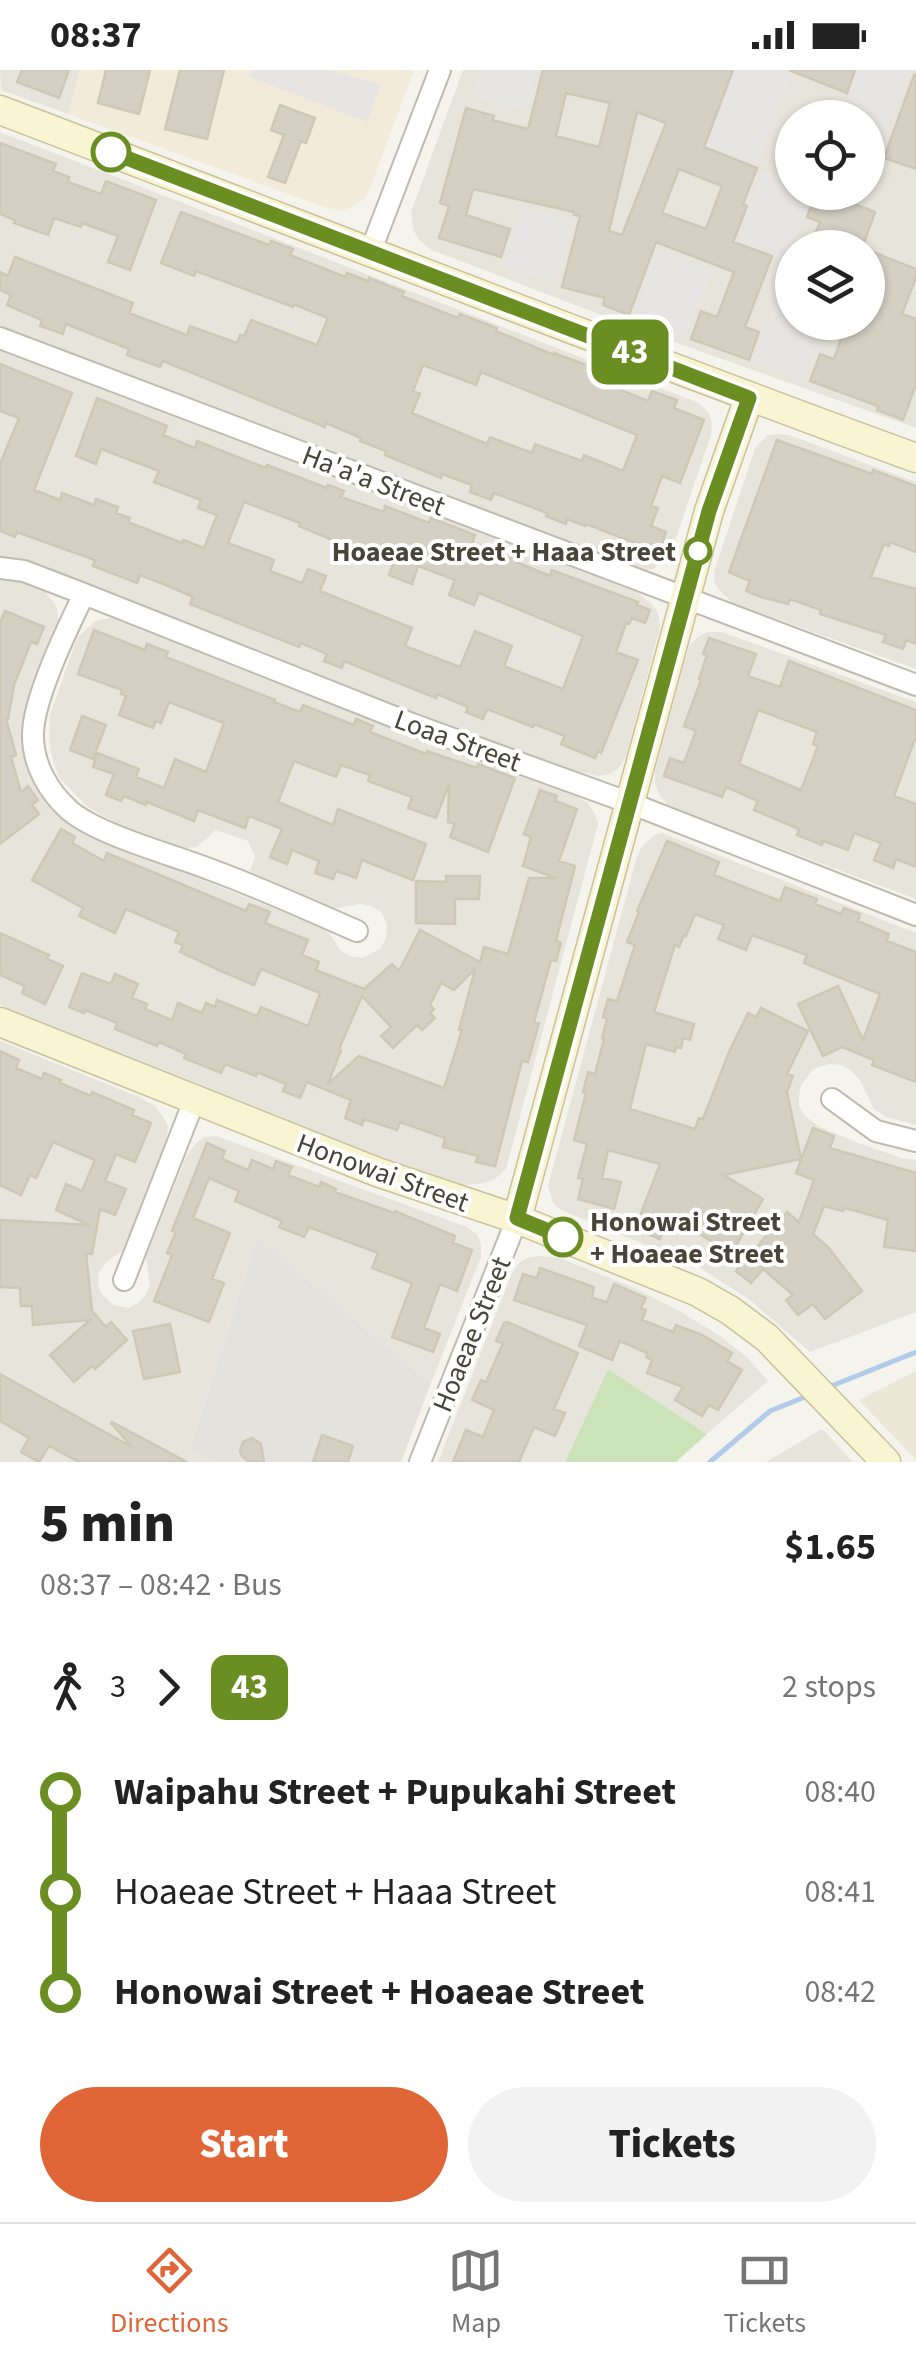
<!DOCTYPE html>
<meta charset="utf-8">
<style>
body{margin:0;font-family:"Source Sans 3",sans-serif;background:#f2f2f2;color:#222;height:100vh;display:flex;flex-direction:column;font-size:38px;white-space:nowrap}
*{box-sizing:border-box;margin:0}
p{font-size:32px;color:#767676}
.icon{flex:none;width:55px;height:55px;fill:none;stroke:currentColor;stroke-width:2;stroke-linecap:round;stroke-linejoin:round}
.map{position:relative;height:1392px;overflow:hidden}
.panel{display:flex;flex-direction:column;background:#fff;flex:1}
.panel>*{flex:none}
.badge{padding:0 20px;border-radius:15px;font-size:35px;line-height:65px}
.fabs{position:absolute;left:775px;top:30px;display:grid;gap:20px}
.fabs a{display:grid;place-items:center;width:110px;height:110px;border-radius:50%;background:#fff;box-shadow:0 2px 8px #0004;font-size:50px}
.map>.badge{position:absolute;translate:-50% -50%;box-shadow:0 0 0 5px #fff}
.legs{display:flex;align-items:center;gap:15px;height:110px;padding:0 40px;font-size:32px}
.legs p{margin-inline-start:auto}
.summary{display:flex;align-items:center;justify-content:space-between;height:170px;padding:0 40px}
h1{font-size:55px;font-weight:800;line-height:75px}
.button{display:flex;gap:20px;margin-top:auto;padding:20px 40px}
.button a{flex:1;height:115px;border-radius:60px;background:#e06537;color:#fff;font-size:40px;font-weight:800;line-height:115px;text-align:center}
.button a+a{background:#f2f2f2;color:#222}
ul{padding:0 40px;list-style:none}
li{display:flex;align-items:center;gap:35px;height:100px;font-size:38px}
li i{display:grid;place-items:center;width:15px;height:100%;margin:0 12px;background:currentColor}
li i::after{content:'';width:25px;height:25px;margin:-12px;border:8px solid;border-radius:50%;background:#fff}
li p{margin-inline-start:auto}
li:first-child i{background:linear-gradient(#0000 50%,currentColor 0)}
li:last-child i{background:linear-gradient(currentColor 50%,#0000 0)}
.status{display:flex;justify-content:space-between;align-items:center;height:70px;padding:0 50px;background:#fff;direction:ltr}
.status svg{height:28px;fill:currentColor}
.dock{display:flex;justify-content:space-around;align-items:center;height:140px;border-top:2px solid #e0e0e0;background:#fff;font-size:28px;color:#767676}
.dock a{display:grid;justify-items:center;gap:5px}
.dock .selected{color:#e06537}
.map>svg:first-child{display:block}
.residential{fill:#e7e5db;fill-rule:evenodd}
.commercial{fill:#f3ebda}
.industrial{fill:#e4e2dd}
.education{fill:#ebe8d8}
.green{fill:#cce3ba}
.parking{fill:#e7e5e3}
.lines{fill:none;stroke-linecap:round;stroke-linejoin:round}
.stream{stroke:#b1cbe9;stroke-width:5}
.building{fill:#d4d0c3;stroke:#cec8b7;stroke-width:2.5;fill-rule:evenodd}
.street-casing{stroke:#bfbbaf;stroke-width:24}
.secondary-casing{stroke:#c8c29d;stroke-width:31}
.street{stroke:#fff;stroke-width:20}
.secondary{stroke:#f9f4d2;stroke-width:28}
.line-1-casing{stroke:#fff;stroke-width:22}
.line-1{stroke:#6b8e23;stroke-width:15}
.stop-1-dot{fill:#fff;stroke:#6b8e23;stroke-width:5}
.labels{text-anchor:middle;stroke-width:8;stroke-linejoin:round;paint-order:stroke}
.street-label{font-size:28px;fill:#48443a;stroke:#fff}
.stop-label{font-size:28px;font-weight:bold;fill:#48443a;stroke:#fff;text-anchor:end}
</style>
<div class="status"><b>08:37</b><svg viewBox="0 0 49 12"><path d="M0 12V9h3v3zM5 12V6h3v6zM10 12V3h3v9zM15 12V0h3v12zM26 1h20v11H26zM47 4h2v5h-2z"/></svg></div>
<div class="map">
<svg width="916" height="1392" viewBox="0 0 916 1392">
<rect width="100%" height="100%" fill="#f4f3ec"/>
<path class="residential" d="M0 0H80L68 44 1 20Z
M463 0H916V358L635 258 432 180 421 172 413 160 411 142ZM792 48H868V122H792ZM792 178H868V252H792Z
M0 62 699 333 709 343 712 352 711 365 670 486 652 500H638L0 256Z
M0 279 636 522 650 532 658 542 660 557 626 687 619 698 610 704 598 706 575 701 403 638 34 494 0 488Z
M778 364 789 365 916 412V599L733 533 719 520 715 513 714 502 755 378 768 365Z
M0 509 22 511 45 521 57 537 59 553 30 629 36 711 51 736 73 755 92 766 313 854 329 863 340 880 350 886 362 888 380 879 386 868 387 854 381 842 370 836 360 834 333 839 258 810 252 806 250 801 255 787 248 771 215 760 209 767 196 777 183 778 116 753 89 738 60 709 53 691 49 668 50 645 77 568 95 551 110 548 578 727 588 733 595 744 598 754 506 1099 496 1108 485 1113 464 1115 372 1084 12 941 0 934Z
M707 562H722L916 632V829L684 742 667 734 659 724 655 714V701L683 596 690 575 698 567Z
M662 763 916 863V1055L886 1047 874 1039 860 1010 850 1000 841 995 829 994 813 999 801 1016 799 1026V1036L805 1046 820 1057 858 1073 902 1088 916 1090V1242L810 1282 750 1230 697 1196 561 1140 553 1133 548 1116 636 790 642 776 655 765Z
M0 971 141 1028 156 1037 164 1048 168 1057 166 1072 129 1173 125 1179 106 1192 99 1202 98 1212 100 1222 113 1235 129 1238 138 1233 145 1226 150 1215 146 1187 187 1085 196 1073 204 1067 216 1066 467 1157 477 1165 481 1174V1187L431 1313 257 1167 190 1377 215 1392H0Z
M540 1186 559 1188 628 1215 678 1240 720 1266 747 1287 768 1311 707 1364 608 1299 565 1392H438L512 1203 519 1193 527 1188Z
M822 1359 853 1392H766Z"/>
<path class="commercial" d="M80 0H414L370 119 363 130 343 141 324 137 68 44Z"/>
<path class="industrial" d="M257 1167 431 1313 401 1392H215L190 1378Z"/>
<path class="education" d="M916 1301V1390L859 1330Z"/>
<path class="green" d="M608 1299 707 1364 676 1392H565Z"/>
<path class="parking" d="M252 0H329L381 14 367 52 250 7Z
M482 0H538L527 39 475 25Z
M734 0H791L756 95 706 76Z
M856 0H910L868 111V48L838 47Z
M764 102 792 113V122L813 123 787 191 737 172Z
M520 138 572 151 557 210 505 197Z
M658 179 711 200 685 267 632 247Z
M780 221 792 226V252L827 253 805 310 754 290Z"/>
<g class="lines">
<path class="stream" d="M829 1317 916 1282
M710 1392 770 1341 810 1325"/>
</g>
<path class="building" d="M22 0H69L59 28 17 12Z
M106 0H150L139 44 98 33Z
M180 0H224L207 69 165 59Z
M543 0H733L704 77 757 98 743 134 747 136 733 172 772 186 745 257 759 262 749 290 691 269 701 241 717 247 734 202 656 172 629 245 603 235 605 228 562 217 580 146 574 145V142L473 119 466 145 510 159 501 187 439 168 449 136 440 133 466 38 494 46 492 50 528 59ZM566 23 610 33 599 77 556 66ZM637 42 666 53 622 165 609 161ZM679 99 722 116 706 159 662 143Z
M789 0H855L847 23Z
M914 5H916V99L884 88Z
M280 35 315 48 306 73 301 71 285 113 268 107 284 65 271 60Z
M0 73 56 94 53 101 69 107 68 112 101 124 106 111 156 130 130 200 108 192 118 166 82 153 81 157 54 148 48 165 14 153 15 150 0 144Z
M816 122H824L875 142 862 178H810L820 152 807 147Z
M181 142 269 175 271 171 293 179 290 185 345 207 347 203 368 211 369 208 404 222 402 226 458 248 460 244 497 258 496 261 554 285V283L592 297 591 299 621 311 618 319 648 331 652 321 677 330 674 338 704 350 680 413 662 406 651 436 658 438 651 456 666 462 659 482 586 454 585 456 567 449 566 454 546 446 547 443 494 423 491 430 470 422 472 415 442 404 441 408 385 385 386 381 360 371 361 368 326 353 325 357 163 291 160 297 127 285 129 279 66 254 63 264 40 256 42 250 7 235 11 225 0 220V202L8 206 15 187 133 233 129 243 187 265 190 256 237 273 240 265 244 266 251 250 317 275 328 248 293 234V237L196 201 194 206 161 193ZM423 295 476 315 481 302 637 365 623 401 584 385 582 391 535 374 532 383 490 367 487 374 412 343 420 324 413 321Z
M868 180 916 199V207L902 244 916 249V314L903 350 877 340 878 336 810 311 820 284 834 289 847 252H868Z
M0 294 72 323 34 420 60 430 62 423 94 435 96 429 118 437 116 443 130 448 128 452 182 473 183 470 204 478 217 445 198 438 201 430 154 412 159 401 101 379 96 394 76 386 97 328 167 356 163 365 195 378 197 371 266 398 267 395 327 418 328 415 344 421 341 427 384 442 385 436 429 453 431 448 475 465 472 473 518 489 516 492 550 506 552 500 638 532 637 535 650 540 645 553 632 548 629 554 626 553 616 582 638 590 601 683 598 681 595 688 561 674 565 666 534 654 533 657 487 639 483 649 466 642 468 637 437 624 436 628 344 591 342 598 324 591 327 584 301 573 299 577 190 534 193 527 166 515 140 505 137 513 93 496 95 490 64 479 17 462 15 467 0 461V394L19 348 0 341ZM244 432 300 453 299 456 335 471 394 491 389 505 412 514 418 496 455 510 449 525 474 535 479 523 583 566 563 619 504 596 512 576 475 561 460 597 405 576 412 558 320 521 326 506 308 499 302 513 270 501 274 490 228 473Z
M777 370 872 404 873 400 916 416V482L890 472 889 476 884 474 871 507 916 519V574L906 570 903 579 883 572 886 565 820 544 821 540 790 529 788 534 761 527 746 521 750 511 729 502Z
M5 541 44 557 37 574 31 572 14 615 8 649H6L16 685 11 687 21 722 28 716 38 730 32 735 39 744 0 774V553Z
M94 560 145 580 147 574 168 582 166 587 275 630 274 632 300 642 303 635 354 655 356 649 373 656 370 662 426 684 427 681 477 698 478 694 515 708 488 782 450 767 455 754 448 752 449 714 436 748 408 738 412 727 368 711 370 705 341 695 336 707 294 691 278 732 333 755 338 739 426 774 413 810 362 790 356 808 336 801 333 809 315 803 319 791 292 780 287 794 270 787 282 759 249 746 245 758 198 740 194 751 147 732 146 735 124 726 121 731 106 725 114 704 93 697 97 683 139 699 136 707 164 718 175 689 206 702 224 653 169 632 161 653 156 651 153 658 119 645 126 626 121 624 122 620 78 604Z
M709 568 756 584 748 606 780 617 789 591 916 640V666L894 726 916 734V797L896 789 893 798 874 790 881 773 854 763 848 780 823 771 822 775 797 765 799 759 754 740 758 731 726 717 722 727 664 706 670 688 684 693 696 661 684 656 701 610 699 609 707 585 703 584ZM758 640 817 662 813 674 818 676 801 720 739 694Z
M82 646 106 655 93 689 70 680Z
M540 720 557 726 555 731 577 739 559 791 575 796 556 871 561 873 556 891 551 890 534 952 539 953 528 992 522 991 495 1096 476 1092 478 1086 443 1077 445 1068 400 1052 397 1060 364 1049 362 1055 345 1048 351 1030 307 1012 300 1028 283 1021 286 1014 257 1002 256 1006 225 994 221 1003 184 988 186 984 159 972 157 976 115 959 117 953 85 940 84 943 69 937 82 903 111 914 115 904 138 914 132 928 147 934 145 939 172 950 178 933 202 943 206 933 215 937 217 930 257 946 261 937 308 956 320 923 261 899 254 915 221 901 180 882 183 875 175 872 179 862 126 839 115 863 79 846 83 838 32 810 61 759 75 767 72 773 104 791 107 783 246 841 249 834 270 842 265 853 308 870 302 885 319 892 316 900 364 919 392 894 399 901 420 860 480 892 484 877 508 884 529 808H556L523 796 531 767 524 764ZM475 899 459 960H462L444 1018 359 986 328 1014 341 980 339 979 362 926 391 957 381 966 393 978 417 955 422 960 435 948 430 943 434 939 430 935 441 913 454 920Z
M667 771 719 792 714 805 780 831 785 817 817 829 815 834 841 844 844 838 860 844 858 851 889 864 887 871 916 882V1012L872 995 874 990 842 977 823 986 798 934 838 916 863 970 880 924 804 893 807 885 752 865 746 880 718 869 724 855 695 844 686 866 684 865 679 877 675 875 654 942 694 954 690 970 683 968 681 978 676 977 675 982 646 974 630 1039 695 1059 699 1048 703 1049 729 982 748 943 756 947 761 938 808 961 787 1004 793 1006 787 1022 801 1089 724 1105 763 1129 727 1191 710 1181 715 1173 683 1155 682 1159 666 1153 660 1169 635 1159 660 1094 608 1080 602 1108 621 1112 614 1139 578 1129 583 1109 578 1108 587 1074 574 1070 586 1023 583 1022 588 1002 595 1004 604 969 602 968 607 949 603 947 608 929 617 931 635 875 627 872 639 842 637 841Z
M446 806H480L479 829H455V854L416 853V811L446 812Z
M0 863 49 885 47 889 63 896 45 934 22 923 25 916 0 905Z
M0 981 19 990 16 998 42 1009 44 1003 61 1010 60 1013 91 1026 92 1022 134 1040 132 1045 151 1053 135 1092 116 1084 105 1111 126 1119 115 1145 100 1139 92 1184 86 1183 92 1241 106 1257 111 1252 127 1270 95 1299 92 1296 74 1312 50 1285 90 1250 33 1255 32 1236H21L20 1218 0 1217V1150L89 1155 56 1140 66 1114 82 1121 95 1090 53 1072 36 1108 30 1105 21 1125 0 1115Z
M813 1058 834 1066 830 1078 916 1103V1181L884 1177 888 1150 845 1138 843 1141 824 1136 813 1164 828 1177 862 1221 825 1249 813 1234 798 1245 786 1230 793 1225 763 1199 751 1213 736 1201 787 1142 799 1152 814 1110 796 1103Z
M207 1073 225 1081 222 1089 248 1100 252 1090 273 1099 276 1091 292 1097 288 1105 319 1117 321 1112 336 1119 335 1122 394 1143 395 1141 455 1166 453 1173 472 1180 457 1221 440 1214 424 1258 440 1264 433 1282 392 1267 412 1213 372 1198 378 1183 309 1157 304 1167 279 1157 282 1151 235 1131 239 1121 209 1108 193 1148 230 1163 212 1209 224 1213 209 1252 154 1231 172 1185 167 1183 176 1162 172 1161Z
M540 1198 594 1217 592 1228 607 1232 614 1214 646 1228 641 1238 646 1240 642 1250 673 1262 676 1255 702 1265 732 1283 727 1291 742 1300 718 1340 709 1335 702 1346 675 1330 683 1317 647 1303 652 1290 646 1287 647 1283 620 1271 612 1290 579 1276 587 1255 514 1230 523 1204 537 1208Z
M507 1252 578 1283 554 1339 565 1343 555 1366 534 1357 519 1392H453L466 1360 483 1367 494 1340 472 1330 481 1310 486 1312 503 1273 496 1271 504 1253Z
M170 1254 180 1302 144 1309 133 1261Z
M0 1304 132 1377 111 1353 112 1352 187 1392H79L49 1376 39 1392 21 1382 29 1368 0 1351Z
M322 1365 353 1376 348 1392H313Z
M252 1368 261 1374 264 1392H249L242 1386 240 1381 243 1372Z"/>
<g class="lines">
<g class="street-casing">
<path id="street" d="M371 180 440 0
M0 268 916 615
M0 498 24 501 84 524 412 654 630 733 916 845
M84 524C68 557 32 631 33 666 33 694 48 721 69 740 98 765 171 784 209 799 259 817 308 840 357 861
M832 1029 876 1061 916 1071
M124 1210 194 1031
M420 1392 517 1149"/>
</g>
<g class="secondary-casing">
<path id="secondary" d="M0 40C305 156 609 276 916 388
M0 952 377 1102 517 1149 698 1222 731 1241 767 1268 886 1392
M517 1149 709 441 749 328"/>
</g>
<use href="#street" class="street"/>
<use href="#secondary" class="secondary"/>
</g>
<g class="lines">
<g class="line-1-casing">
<path id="line-1" d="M111 82 749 328 709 441 517 1148 563 1167"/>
</g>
<use href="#line-1" class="line-1"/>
</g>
<g class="stop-1-dot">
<circle cx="111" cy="82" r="18"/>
<circle cx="698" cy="481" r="12"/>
<circle cx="563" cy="1167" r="18"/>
</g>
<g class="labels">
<g class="street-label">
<text transform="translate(374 410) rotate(21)" y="10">Ha'a'a Street</text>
<text transform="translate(458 670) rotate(20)" y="10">Loaa Street</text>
<text transform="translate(383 1102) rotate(20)" y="10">Honowai Street</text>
<text transform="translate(471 1264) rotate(-68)" y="10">Hoaeae Street</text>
</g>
<g class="stop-label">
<text x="676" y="491">Hoaeae Street + Haaa Street</text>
<text x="590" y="1161" text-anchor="start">Honowai Street<tspan x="590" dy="32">+ Hoaeae Street</tspan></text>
</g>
</g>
</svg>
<div class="fabs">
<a><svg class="icon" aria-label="locate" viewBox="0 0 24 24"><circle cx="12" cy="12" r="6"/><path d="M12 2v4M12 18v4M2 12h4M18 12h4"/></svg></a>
<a><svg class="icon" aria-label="layers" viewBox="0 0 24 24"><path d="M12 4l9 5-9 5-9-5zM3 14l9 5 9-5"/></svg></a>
</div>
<b class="badge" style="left:630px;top:282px;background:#6b8e23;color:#fff">43</b>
</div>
<section class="panel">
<div class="summary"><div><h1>5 min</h1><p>08:37 – 08:42 · Bus</p></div><b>$1.65</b></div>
<div class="legs"><svg class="icon" aria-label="walk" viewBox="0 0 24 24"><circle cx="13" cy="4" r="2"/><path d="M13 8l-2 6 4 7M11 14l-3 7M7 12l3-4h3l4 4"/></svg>3<svg class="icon" aria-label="forward" viewBox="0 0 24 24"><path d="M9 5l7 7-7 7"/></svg><b class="badge" style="background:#6b8e23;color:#fff">43</b><p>2 stops</p></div>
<ul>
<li><i style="color:#6b8e23"></i><b>Waipahu Street + Pupukahi Street</b><p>08:40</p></li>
<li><i style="color:#6b8e23"></i><span>Hoaeae Street + Haaa Street</span><p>08:41</p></li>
<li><i style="color:#6b8e23"></i><b>Honowai Street + Hoaeae Street</b><p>08:42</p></li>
</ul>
<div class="button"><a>Start</a><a>Tickets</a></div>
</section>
<nav class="dock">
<a class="selected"><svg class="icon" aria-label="directions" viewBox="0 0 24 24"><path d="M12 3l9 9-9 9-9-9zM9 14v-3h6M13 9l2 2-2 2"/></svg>Directions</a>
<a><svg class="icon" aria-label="map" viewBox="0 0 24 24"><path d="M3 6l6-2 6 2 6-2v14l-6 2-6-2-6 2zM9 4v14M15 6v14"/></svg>Map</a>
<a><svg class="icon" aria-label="tickets" viewBox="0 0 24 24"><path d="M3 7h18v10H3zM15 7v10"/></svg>Tickets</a>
</nav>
